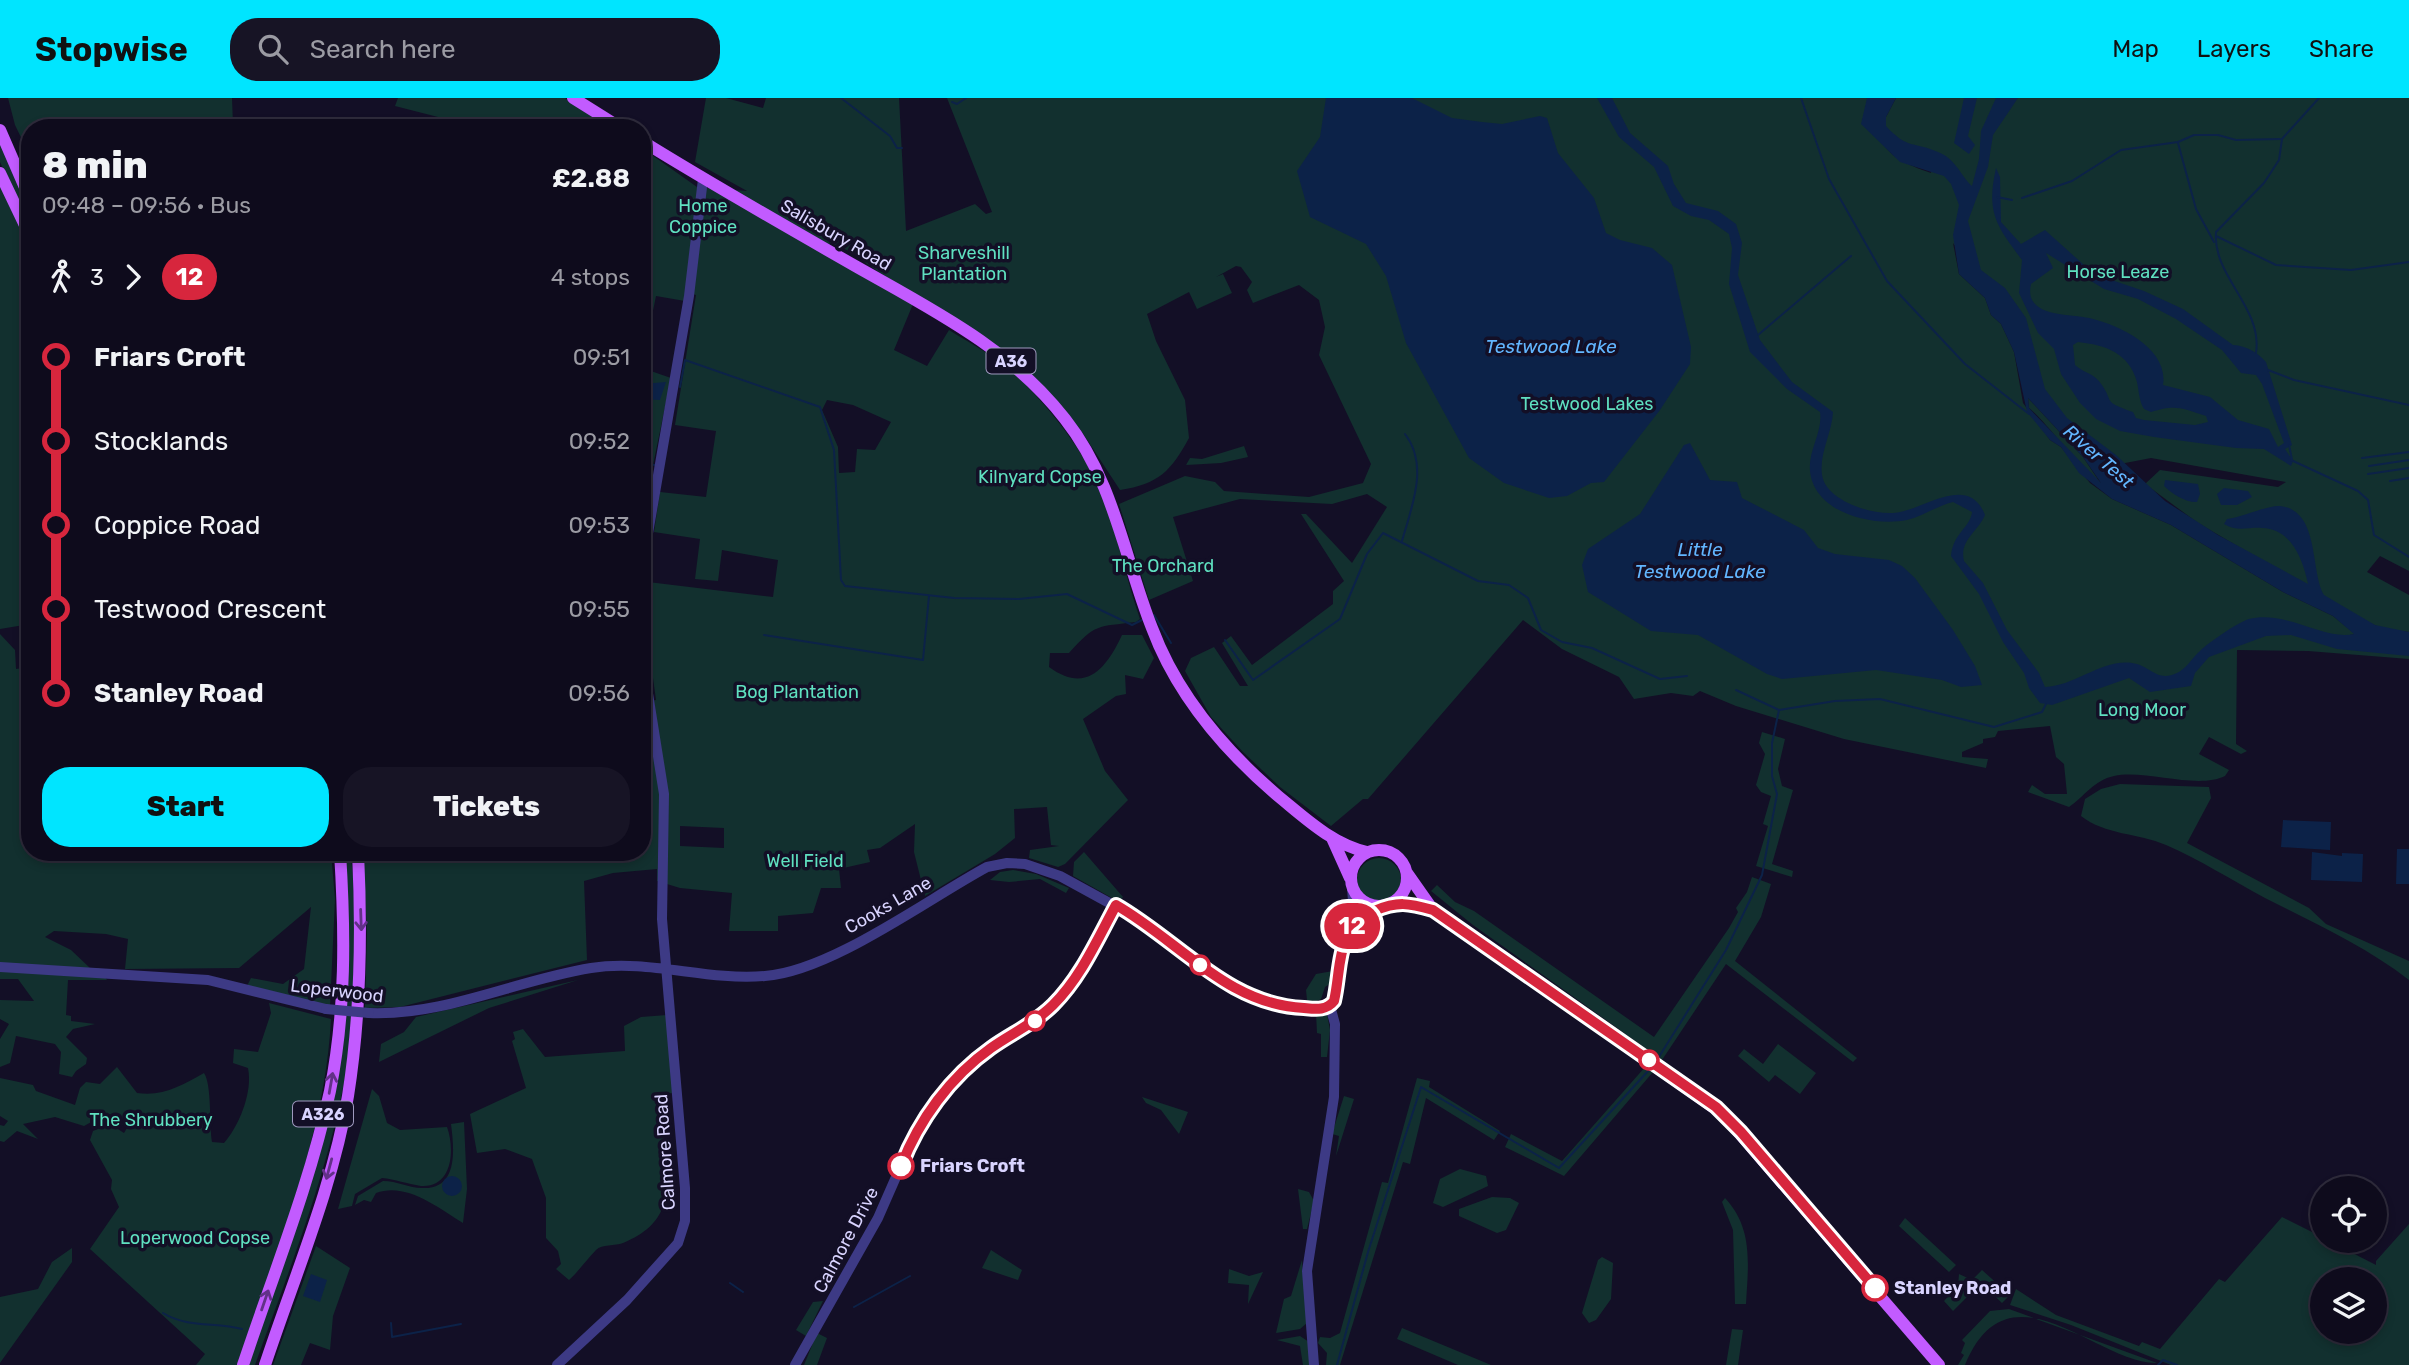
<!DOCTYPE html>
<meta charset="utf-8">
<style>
body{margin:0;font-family:Rubik,sans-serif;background:#171425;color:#f1f3f6;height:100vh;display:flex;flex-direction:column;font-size:26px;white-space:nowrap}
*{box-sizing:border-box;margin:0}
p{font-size:23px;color:#9b9ba3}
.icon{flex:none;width:38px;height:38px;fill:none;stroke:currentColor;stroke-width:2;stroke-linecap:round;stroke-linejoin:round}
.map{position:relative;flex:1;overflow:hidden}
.drawer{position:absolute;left:21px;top:21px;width:630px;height:742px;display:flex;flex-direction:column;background:#0e0b1c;border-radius:28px;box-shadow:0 4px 10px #0003,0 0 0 2px #2e2b3b}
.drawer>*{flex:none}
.badge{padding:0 14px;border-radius:23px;font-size:24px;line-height:46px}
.buttons{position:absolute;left:2310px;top:1078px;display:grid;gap:14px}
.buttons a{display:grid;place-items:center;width:77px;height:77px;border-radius:50%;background:#0e0b1c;box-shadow:0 4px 10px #0003,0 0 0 2px #2e2b3b;font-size:35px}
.map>.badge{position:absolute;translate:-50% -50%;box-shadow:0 0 0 4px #fff}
.legs{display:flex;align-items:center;gap:10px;height:77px;padding:0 21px;font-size:23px}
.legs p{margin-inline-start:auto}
.summary{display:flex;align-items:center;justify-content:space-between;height:119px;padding:0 21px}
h1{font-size:38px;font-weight:800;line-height:52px}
.button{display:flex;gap:14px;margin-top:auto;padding:14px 21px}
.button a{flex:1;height:80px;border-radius:28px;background:#00e5ff;color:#111;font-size:28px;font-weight:800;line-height:80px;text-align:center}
.button a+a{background:#171425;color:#f1f3f6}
ul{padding:0 21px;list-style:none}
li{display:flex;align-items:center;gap:24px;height:84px;font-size:26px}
li i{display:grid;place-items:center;width:10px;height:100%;margin:0 9px;background:currentColor}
li i::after{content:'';width:18px;height:18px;margin:-9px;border:5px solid;border-radius:50%;background:#0e0b1c}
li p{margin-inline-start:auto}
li:first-child i{background:linear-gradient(#0000 50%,currentColor 0)}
li:last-child i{background:linear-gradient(currentColor 50%,#0000 0)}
header{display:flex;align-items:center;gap:42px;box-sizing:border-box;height:98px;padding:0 35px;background:#00e5ff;color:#111}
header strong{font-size:33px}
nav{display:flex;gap:38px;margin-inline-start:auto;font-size:24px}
.search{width:490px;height:63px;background:#171425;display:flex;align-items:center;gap:18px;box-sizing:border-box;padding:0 24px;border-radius:28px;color:#9b9ba3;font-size:26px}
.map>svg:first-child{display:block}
.green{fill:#12302f;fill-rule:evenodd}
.water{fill:#0c2248;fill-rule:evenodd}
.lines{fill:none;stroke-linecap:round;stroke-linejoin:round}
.stream{stroke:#0c2248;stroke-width:2}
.tertiary{stroke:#3d3a85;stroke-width:10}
.primary{stroke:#c25bff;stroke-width:12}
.tertiary-bridge{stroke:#3d3a85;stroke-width:10}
.oneway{stroke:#623188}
.line-1-casing{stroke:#fff;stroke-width:16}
.line-1{stroke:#d7263d;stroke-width:10}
.stop-1-dot{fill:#fff;stroke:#d7263d;stroke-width:3.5}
.labels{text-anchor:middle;stroke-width:7;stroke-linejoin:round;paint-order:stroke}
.shield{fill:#130f26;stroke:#9e99be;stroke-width:2}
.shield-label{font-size:16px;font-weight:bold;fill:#d9d4ff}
.park-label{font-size:18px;fill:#5fe0c0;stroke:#130f26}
.street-label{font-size:18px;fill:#d9d4ff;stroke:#130f26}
.stop-label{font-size:18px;font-weight:bold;fill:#d9d4ff;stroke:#130f26;text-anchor:start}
.water-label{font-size:19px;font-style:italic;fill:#62b6ff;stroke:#130f26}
</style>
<header>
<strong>Stopwise</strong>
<div class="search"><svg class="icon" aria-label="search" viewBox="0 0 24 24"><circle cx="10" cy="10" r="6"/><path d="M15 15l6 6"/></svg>Search here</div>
<nav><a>Map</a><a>Layers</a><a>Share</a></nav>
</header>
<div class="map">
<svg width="2409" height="1267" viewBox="0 0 2409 1267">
<rect width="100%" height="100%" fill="#130f26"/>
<path class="green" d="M8 0H232L233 27 232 30H30V58L15 27Z
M398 0H565L607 27 605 30H458L438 19 395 8Z
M706 0H726L763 10 766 0H899L906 133 975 106 986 116 992 114 947 0H1870H1867C1884 49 1879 57 1931 75L1927 51C1909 49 1898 42 1885 28L1886 19 1896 0H2409V473L2380 458 2367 474 2409 497V534L2383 531 2362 521 2198 425 2145 386 2160 372 2278 389 2286 384 2151 360 2120 366 2078 337 2034 283 2026 242 1953 145 1959 176 1985 200 1991 217 2001 226 2014 254 2023 305 2050 342 2061 349 2090 385 2112 401 2171 427 2283 494 2333 518 2355 536 2350 537 2409 551V561L2308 553 2237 552 2236 646 2247 653 2241 656 2209 639 2199 656 2229 672 2225 678C2197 692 2145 671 2114 678 2094 682 2084 699 2069 709L2028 694 2032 687 2045 696H2067L2064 666 2056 659 2050 628 1998 633 1995 639 1983 641V645L1962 654V659L1988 661 1986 670 1844 641 1736 608 1700 593 1693 598 1671 595 1634 601 1619 579 1562 551 1523 522 1368 701H1363L1331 728 1280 689 1243 654 1211 619 1185 573 1191 560 1214 549 1240 588H1248L1222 545 1231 538 1252 567 1333 506V493L1344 483 1301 416H1306L1352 465 1387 409 1367 396 1332 406 1240 401 1173 419 1193 483 1149 502 1119 406 1185 378 1215 384 1224 393 1309 399 1363 385 1371 366 1319 257 1325 229 1319 202 1299 187 1253 205 1247 192 1252 184 1241 169 1236 168 1216 179 1223 176 1232 195 1197 211 1189 194 1147 216 1156 243 1185 302 1189 340C1171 373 1159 386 1120 392L1080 331 1029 273 864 164 860 158 829 144 836 161 913 206 894 252 927 268 949 232C973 247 1000 261 1020 281 1054 315 1091 361 1106 408 1119 445 1127 483 1140 521L1136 524C1097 529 1096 525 1069 555H1050L1049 569C1086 596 1106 571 1122 537H1142L1154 560 1143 581 1125 577 1126 596 1116 598 1083 621 1105 673 1128 702 1065 766 1058 769 1029 760 1030 752 1059 748 1051 747 1047 709 1014 711 1015 740 995 756 925 798 914 754 915 726 880 750 867 752 870 764 839 771 841 790H821L813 815 778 818V833H729L732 795 680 790 657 783V771L613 775 584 783 587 862 400 909 365 910 367 836 363 754H642V604L656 602 645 521 648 484 773 499 778 462 722 452 718 483 695 481 700 441 654 434 660 394 706 399 716 333 675 327 696 197 685 194V203L656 198 646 247 642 245V50L697 89 747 93 695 64ZM827 302 853 307 891 324 875 352 857 351 855 374 839 375 838 349 822 312ZM680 728 724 730V750L680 748Z
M0 45 30 112V127L0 64Z
M0 87 30 143 29 520 24 527 0 531Z
M645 271 671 280 653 367 642 365V275Z
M2028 300 2083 359 2101 386C2088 381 2046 323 2029 310Z
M1244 348 1248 359 1221 365 1186 367 1190 360 1202 361Z
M642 377 653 381 642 442Z
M0 536 15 552 16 571 30 569V754H331L335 801 330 909 247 888 251 880 283 886 304 871 311 809 239 870 125 871 128 841 106 836 54 833 45 839 71 852 90 870H99L107 882H68L66 917 71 918V923L95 926 73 931 66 939 87 960 86 966 76 973 72 979 59 976 61 954 55 946 16 938 10 965 0 969V941L9 926 0 921V902L34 903 18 881H0Z
M1762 634 1785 641 1778 671 1782 688 1793 692 1772 766 1793 773 1792 779 1756 768 1768 728 1763 726 1771 698 1761 694 1756 687 1765 656 1759 645Z
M2120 686 2209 689 2211 700 2187 745 2309 810 2326 826 2409 863V882C2365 848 2314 825 2265 800 2232 782 2200 762 2166 747 2138 735 2105 737 2081 718L2085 701 2101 691Z
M345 754H350C355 784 355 814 354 844 354 866 355 887 354 908 346 1032 296 1152 255 1267H249L334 993 349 839Z
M1084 754 1123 799 1119 804 1073 778 1074 764Z
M1357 782a22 22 0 1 1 44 0a22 22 0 1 1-44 0Z
M1013 772 1036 776 1069 790 1066 795 1040 781 1009 784 990 782 1000 774Z
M1752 779 1771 786 1761 819 1735 863 1857 960 1853 964 1726 866 1662 962 1473 827 1431 793 1437 787 1455 804 1474 813 1654 939 1729 830 1738 814 1736 810 1747 794Z
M1333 873 1331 885 1325 889 1321 901 1315 904 1307 902 1306 892 1316 876Z
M578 882 489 910 379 964 381 946 404 934 416 919Z
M269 905 331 921C325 1040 275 1155 237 1267H196L205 1256 90 1151 119 1109 111 1091 112 1082 90 1042 93 1033 110 1026 124 1035 127 1030 106 1016 84 1028 55 1019 23 1026 38 1041 17 1033 4 1044 0 1043V1027L4 1028 8 1023 0 1018V980L33 987 36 993 75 1007 80 990 86 984 100 986 117 969 137 995C163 999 182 987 204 975 212 987 209 1026 212 1044L224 1045C239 1028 253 994 248 970L233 965 234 951 258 954 271 915Z
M1316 915 1327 916 1330 932 1327 959H1321V936L1317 935Z
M667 917 673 995 663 996 668 1053H671C668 1098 669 1126 623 1145 615 1148 602 1146 596 1152 587 1161 579 1173 569 1182L556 1171 561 1166 558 1153 546 1140V1100L532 1061 505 1051 477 1055 470 1016 526 990 512 943 515 941 513 934 523 931 545 959 625 953 624 928 641 919Z
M1778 946 1816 975 1800 996 1775 977 1769 984 1738 958 1744 951 1763 966Z
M1646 968 1653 974 1564 1078 1505 1049 1511 1036 1562 1063Z
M1417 980 1430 983 1429 989 1500 1033 1494 1042 1426 1000 1410 1066 1403 1064 1340 1267H1326L1327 1255 1318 1245 1320 1239 1330 1240 1340 1235 1382 1084 1388 1085Z
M372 991 379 998 387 1025 400 1032 447 1029C455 1051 453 1090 421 1088 407 1086 395 1081 382 1080L355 1096 352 1108 338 1111Z
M1344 998 1354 1001 1336 1058 1339 1038 1332 1036Z
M1142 999 1188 1014 1179 1036 1161 1012 1146 1005Z
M464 1024 467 1091 463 1125C438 1110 407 1084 376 1095L371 1104 364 1102 355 1107 358 1098 383 1083C397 1083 409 1090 422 1090 459 1092 454 1050 451 1026Z
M1460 1071 1486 1078 1488 1088 1443 1109 1433 1105 1440 1081Z
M1298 1091 1309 1094 1314 1103 1307 1131H1303Z
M1492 1099 1510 1100 1519 1105 1506 1132 1497 1135 1459 1118V1111Z
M1725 1100C1754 1131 1748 1168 1746 1206H1735L1733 1132 1722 1104Z
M2282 1119 2322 1139V1143H2329L2376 1167V1163L2409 1126V1267H2171L2071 1227 2010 1207 2016 1191 2056 1217 2139 1248 2142 1244 2160 1251 2219 1181 2225 1184ZM2375 1181V1234H2322V1181Z
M1905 1120 1956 1167 1949 1174 1899 1128Z
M316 1148 350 1170 333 1218 330 1252 310 1245 301 1267H273Z
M72 1150V1164L0 1265V1199L38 1191 52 1164Z
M991 1152 1022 1172 1018 1182 982 1170Z
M1602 1159 1613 1165 1611 1201 1596 1222 1589 1225 1582 1215 1598 1162Z
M1302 1162 1307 1225 1300 1231 1276 1235 1284 1201 1291 1198Z
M1229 1171 1249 1178 1263 1174 1248 1206 1249 1187 1228 1185Z
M1982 1172 2010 1197 2002 1205 1982 1186 1973 1185 1971 1195 1953 1213 1944 1203 1958 1188 1959 1176 1972 1182Z
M823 1203 806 1238 796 1232 813 1204Z
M2009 1211 2157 1265C2098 1267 2009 1159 1965 1267H1958L1964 1257 1961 1255 1965 1245 1962 1242 1990 1213Z
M1402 1230 1491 1267H1458L1397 1241Z
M1732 1231 1743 1232 1738 1267H1726Z
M817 1235 827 1240 817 1267H804Z
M1300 1238 1309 1244 1310 1267H1303L1300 1248 1277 1242Z"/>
<path class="water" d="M1326 0H1412L1452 20 1482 24 1502 26 1540 18 1547 20 1558 55 1594 100 1606 135 1620 142 1652 150 1672 167 1691 249 1690 266 1660 312 1604 384 1591 385 1567 398 1549 400 1504 385 1469 360 1406 245 1386 178 1366 146 1310 119 1297 73 1320 39Z
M1597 0H1612L1630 35 1668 68 1674 86 1686 105 1718 113 1736 126 1742 145 1738 177 1760 242 1792 284 1833 314C1832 335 1819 355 1822 377 1826 404 1877 419 1900 414 1927 409 1969 376 1985 417 1978 434 1959 442 1964 463L1983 485 2007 532 2039 575 2045 589C2076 588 2101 561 2132 565 2150 567 2157 585 2177 575 2186 571 2192 560 2200 553 2208 545 2238 524 2249 521 2287 512 2325 543 2354 536L2333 518 2283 494 2171 427 2112 401 2079 375 2061 349 2050 342 2027 314 2014 254 2001 226 1991 217 1985 200 1959 176 1953 137 1959 107 1951 86 1944 78 1900 64 1861 26 1867 0H1896L1886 19V28C1908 52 1913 43 1938 54 1956 61 1960 77 1972 88L1979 61 1981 33 1996 0H2018L1993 37 1988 69 1968 123 1981 172 2005 190 2026 220 2045 291 2067 320 2116 357 2165 403 2218 437 2308 486C2303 462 2292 431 2262 430 2248 429 2236 434 2224 426L2227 421C2243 419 2268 407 2280 408 2320 412 2310 473 2324 497L2375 527 2409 534V558L2337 551 2291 537 2266 538 2209 559 2195 575 2191 588 2150 594 2129 580 2052 607 2040 605 2029 590 2024 575 2003 544 1979 496 1951 458C1953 435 1970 430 1972 414L1953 404C1937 408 1923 418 1907 422 1873 429 1814 415 1810 373 1808 352 1823 334 1820 314L1787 291 1750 254 1729 186 1732 150 1729 136 1709 122 1691 118 1673 108 1654 69 1619 39ZM2028 300 2083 359 2101 385 2029 310Z
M1964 0H1977L1968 38 1975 47 1969 56 1954 45Z
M1996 70 2000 79 2001 124 2021 146 2045 132 2094 176 2144 193 2183 211 2233 247C2247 248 2257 254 2266 264L2292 347 2285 351 2293 363 2291 368 2264 351 2236 350 2154 339 2120 333 2096 321 2080 305 2061 276 2054 251 2038 235 2019 195 2022 162C1996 127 1986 115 1996 70ZM2046 155 2104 191 2138 201 2176 221 2222 252 2241 275 2256 277 2262 286 2284 345 2278 349 2269 331 2238 322 2210 299 2163 287C2169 252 2122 228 2093 221 2072 215 2023 221 2031 186L2053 170ZM2078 244C2106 247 2129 255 2137 284 2139 293 2139 303 2144 311L2151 314C2175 306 2182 310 2206 318L2208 324 2195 327 2144 322 2136 320 2133 314C2099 302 2117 305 2098 282 2092 275 2082 274 2075 267L2073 247Z
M666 284 660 302 642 301V286Z
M1690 345 1710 382 1737 384 1742 400 1804 432 1818 450 1835 456 1889 462 1902 468 1915 480 1953 532 1975 568 1982 587 1961 589 1942 582 1876 572 1782 581 1767 576 1698 537 1651 533 1588 494 1582 467 1588 451 1640 416 1684 347Z
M2165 382 2198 386 2200 396 2197 404C2187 405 2172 396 2164 388Z
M2224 390 2248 393 2252 399 2237 407H2221L2217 396Z
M2283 722 2331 724 2330 752 2281 749Z
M2397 751H2409V786H2396Z
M2312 754 2342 758V755L2363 756 2362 784 2311 782Z
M442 1088a10 10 0 1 1 20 0a10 10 0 1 1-20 0Z
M311 1176 327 1182 320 1204 303 1198Z"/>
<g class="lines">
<path class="stream" d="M841 0 890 38 897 50H902
M1801 0 1829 81 1887 183 1965 266 2029 316
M952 4 957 6 966 0
M2178 45 2196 111 2214 144
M1997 99 2012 102
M2022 100 2072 83 2121 52 2178 44 2194 37H2218L2236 42 2280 41
M2216 138 2276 167 2351 172 2409 164
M1758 237 1851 158
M2256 255C2263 209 2212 178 2216 134L2264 85 2279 62 2282 41 2319 0
M2268 272 2294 282 2409 307
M680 289 685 262 820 309 834 352 841 482 845 488 954 500 1019 501 1067 496 1132 527 1142 522
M2289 347 2292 362
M2362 360 2409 354
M2291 362 2358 393 2368 402 2374 437 2409 459
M642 366 656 367
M2369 368 2409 362
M2368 376 2409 370
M2390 383 2409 380
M1402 443C1412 408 1429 367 1405 336
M1154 517 1171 545
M764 537 923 562 929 498
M1225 542 1253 582 1340 521 1367 456 1383 435 1478 483 1509 487 1528 500 1541 532 1562 544 1592 550 1660 581 1687 578
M1736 592 1779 612
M1657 962 1726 852 1762 777 1777 696 1772 678V645L1779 612 1835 603 1880 601 1994 629 2042 614 2046 606
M730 1185 743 1194
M854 1209 910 1178
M163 1215C187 1230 215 1224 242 1231
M391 1225 392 1239 461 1226
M1337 1267 1368 1154 1421 989 1559 1070 1649 972
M2158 1267 2163 1262 2177 1267"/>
<path class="tertiary" d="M642 470 689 198 703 81
M1352 828 1387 808
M0 869 208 882 326 911
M369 915C445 918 516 882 591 870 649 861 706 883 765 878 831 873 926 802 987 769L1007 765 1025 766 1060 778 1144 824 1212 876 1258 902 1308 910H1322L1332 906 1335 899 1343 848 1354 816 1352 790
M557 1267 627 1202 678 1145 685 1123V1090L662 821 664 696 642 558
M795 1267 878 1120 910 1047 931 1010 978 960 1033 924 1064 895 1116 807
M1314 1267 1307 1173 1334 999 1335 926 1330 908"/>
<path class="primary" d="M573 0 621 30
M0 32 30 101
M642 43C713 87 785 128 857 169 933 212 1011 251 1065 321 1114 383 1124 459 1152 530 1177 597 1224 652 1278 698 1305 720 1332 746 1367 754
M0 75 30 138
M1332 740 1350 780
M1351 780a28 28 0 1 1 56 0a28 28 0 1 1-56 0Z
M1407 775 1433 812 1723 1016 1939 1267
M1394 805 1433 812
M243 1267C273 1177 310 1086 330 993 346 913 345 834 340 754
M265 1267C294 1179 333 1089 348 998 361 916 362 836 358 754"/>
<path class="tertiary-bridge" d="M326 911 369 915"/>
</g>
<defs><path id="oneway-shaft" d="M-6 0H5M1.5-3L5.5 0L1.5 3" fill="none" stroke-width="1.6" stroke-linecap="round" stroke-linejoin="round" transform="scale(1.75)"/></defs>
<g class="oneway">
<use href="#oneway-shaft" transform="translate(361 822) rotate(88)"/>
<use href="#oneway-shaft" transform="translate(331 985) rotate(-80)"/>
<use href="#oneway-shaft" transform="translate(329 1071) rotate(105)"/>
<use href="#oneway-shaft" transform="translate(265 1202) rotate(-71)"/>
</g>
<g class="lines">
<g class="line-1-casing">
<path id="line-1" d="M901 1068C919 1022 950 979 991 950 1012 935 1034 926 1053 907 1081 879 1097 842 1116 807 1179 843 1228 907 1304 910 1315 911 1326 913 1334 903 1342 868 1335 831 1374 813 1398 803 1408 805 1433 812L1716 1009 1741 1034 1875 1190"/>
</g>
<use href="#line-1" class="line-1"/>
</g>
<g class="stop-1-dot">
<circle cx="1200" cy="867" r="9"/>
<circle cx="1035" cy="923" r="9"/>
<circle cx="1649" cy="962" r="9"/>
<circle cx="901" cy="1068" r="12"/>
<circle cx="1875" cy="1190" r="12"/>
</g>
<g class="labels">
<g class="shield">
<rect x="986.5" y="250.5" width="49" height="25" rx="5"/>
<rect x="293" y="1003.5" width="60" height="25" rx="5"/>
</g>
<g class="shield-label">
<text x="1011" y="269">A36</text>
<text x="323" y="1022">A326</text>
</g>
<g class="park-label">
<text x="703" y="114">Home<tspan x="703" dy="21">Coppice</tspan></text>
<text x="964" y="161">Sharveshill<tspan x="964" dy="21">Plantation</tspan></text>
<text x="2118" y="180">Horse Leaze</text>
<text x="1587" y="312">Testwood Lakes</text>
<text x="1040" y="385">Kilnyard Copse</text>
<text x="1163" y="474">The Orchard</text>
<text x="797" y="600">Bog Plantation</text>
<text x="2142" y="618">Long Moor</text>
<text x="805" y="769">Well Field</text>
<text x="151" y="1028">The Shrubbery</text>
<text x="195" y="1146">Loperwood Copse</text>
</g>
<g class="street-label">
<text transform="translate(836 137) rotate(30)" y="6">Salisbury Road</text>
<text transform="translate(888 807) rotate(-30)" y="6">Cooks Lane</text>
<text transform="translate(337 893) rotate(7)" y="6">Loperwood</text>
<text transform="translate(665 1054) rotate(-94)" y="6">Calmore Road</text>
<text transform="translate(846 1142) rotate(-62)" y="6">Calmore Drive</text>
</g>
<g class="stop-label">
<text x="920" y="1074">Friars Croft</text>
<text x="1894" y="1196">Stanley Road</text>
</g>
<g class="water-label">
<text x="1551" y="255">Testwood Lake</text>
<text transform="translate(2099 358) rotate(41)" y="7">River Test</text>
<text x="1700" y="458">Little<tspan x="1700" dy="22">Testwood Lake</tspan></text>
</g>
</g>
</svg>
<div class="buttons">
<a><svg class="icon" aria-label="locate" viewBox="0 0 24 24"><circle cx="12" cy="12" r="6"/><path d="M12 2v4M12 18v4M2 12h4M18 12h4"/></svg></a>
<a><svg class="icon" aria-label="layers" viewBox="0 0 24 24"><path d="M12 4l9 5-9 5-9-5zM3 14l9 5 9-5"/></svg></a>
</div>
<b class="badge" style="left:1352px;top:828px;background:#d7263d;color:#fff">12</b>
<section class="drawer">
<div class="summary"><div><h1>8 min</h1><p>09:48 – 09:56 · Bus</p></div><b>£2.88</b></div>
<div class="legs"><svg class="icon" aria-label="walk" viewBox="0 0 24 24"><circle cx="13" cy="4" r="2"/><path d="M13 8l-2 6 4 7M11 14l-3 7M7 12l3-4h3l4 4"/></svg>3<svg class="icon" aria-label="forward" viewBox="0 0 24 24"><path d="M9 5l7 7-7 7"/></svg><b class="badge" style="background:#d7263d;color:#fff">12</b><p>4 stops</p></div>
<ul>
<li><i style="color:#d7263d"></i><b>Friars Croft</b><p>09:51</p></li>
<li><i style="color:#d7263d"></i><span>Stocklands</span><p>09:52</p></li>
<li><i style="color:#d7263d"></i><span>Coppice Road</span><p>09:53</p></li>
<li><i style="color:#d7263d"></i><span>Testwood Crescent</span><p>09:55</p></li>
<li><i style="color:#d7263d"></i><b>Stanley Road</b><p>09:56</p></li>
</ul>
<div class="button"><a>Start</a><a>Tickets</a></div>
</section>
</div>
